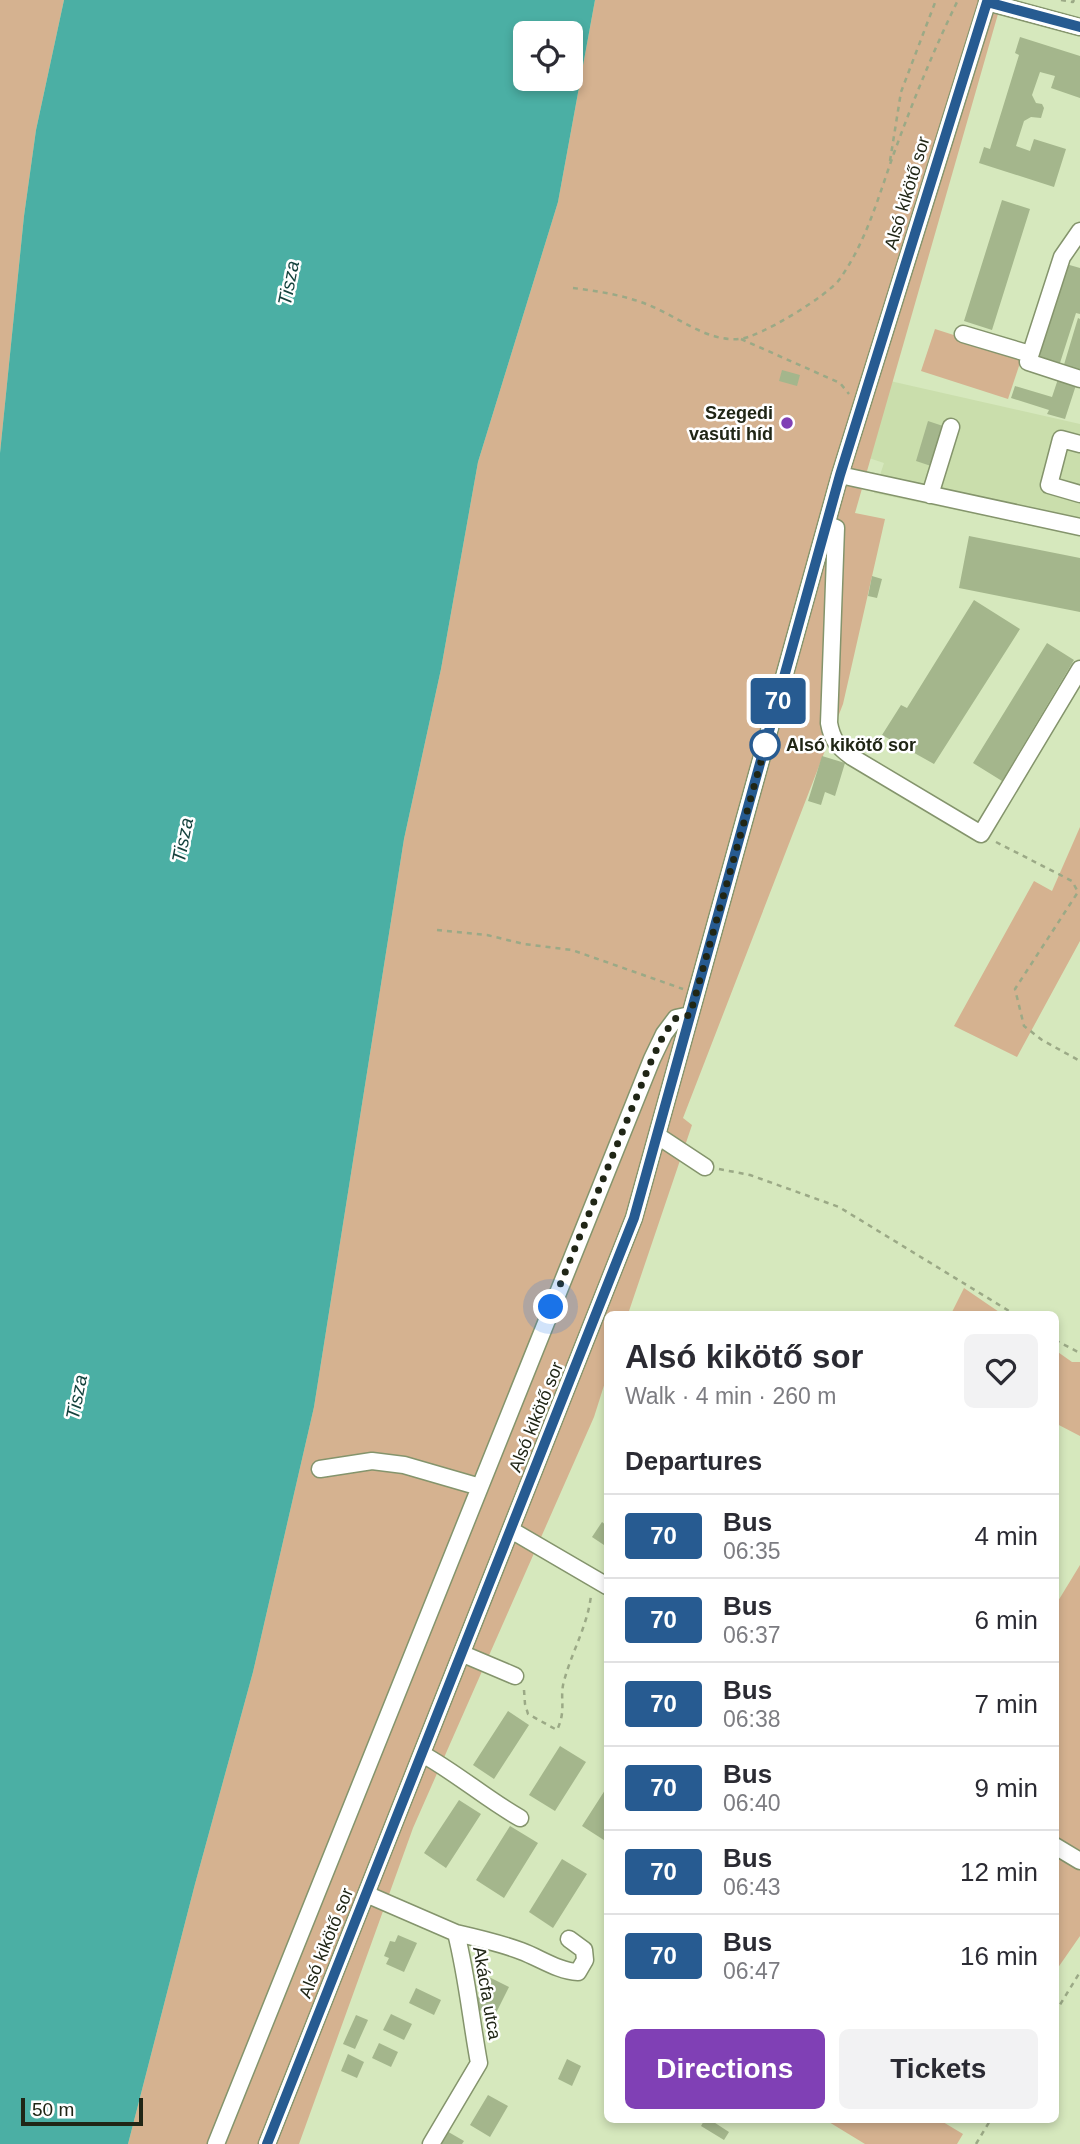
<!DOCTYPE html>
<meta charset="utf-8">
<style>
body{margin:0;font-family:Arial,sans-serif;background:#f2f2f3;color:#2b2b33;height:100vh;display:flex;flex-direction:column;font-size:26px;white-space:nowrap}
*{box-sizing:border-box;margin:0}
p{font-size:23px;color:#7c7c81}
.icon{flex:none;width:38px;height:38px;fill:none;stroke:currentColor;stroke-width:2;stroke-linecap:round;stroke-linejoin:round}
.map{position:relative;flex:1;overflow:hidden}
.drawer{position:absolute;left:604px;top:1311px;width:455px;height:812px;display:flex;flex-direction:column;background:#fff;border-radius:10px;box-shadow:0 4px 10px #0003}
.drawer>*{flex:none}
.badge{padding:0 14px;border-radius:5px;font-size:24px;line-height:46px}
.buttons{position:absolute;left:513px;top:21px;display:grid;gap:14px}
.buttons a{display:grid;place-items:center;width:70px;height:70px;border-radius:10px;background:#fff;box-shadow:0 4px 10px #0003;font-size:35px}
.scale{position:absolute;left:21px;bottom:18px;width:122px;box-sizing:border-box;padding-left:7px;border:4px solid #202616;border-top:0;font-size:19px;line-height:24px;white-space:nowrap;color:#202616;-webkit-text-stroke:5px #fff;paint-order:stroke}
.you{position:absolute;width:35px;height:35px;margin:-18px;border:5px solid #fff;border-radius:50%;background:#1a73e8;box-shadow:0 0 0 10px #1a73e833}
.map>.badge{position:absolute;translate:-50% -50%;box-shadow:0 0 0 4px #fff}
h2{padding:0 21px;font-size:26px;line-height:63px}
.round{display:grid;place-items:center;flex:none;width:74px;height:74px;border-radius:10px;background:#f2f2f3}
.head{display:flex;align-items:center;justify-content:space-between;height:119px;padding:0 21px}
h1{font-size:33px;font-weight:600;line-height:52px}
.primary-button{display:flex;gap:14px;margin-top:auto;padding:14px 21px}
.primary-button a{flex:1;height:80px;border-radius:10px;background:#8040b5;color:#fff;font-size:28px;font-weight:600;line-height:80px;text-align:center}
.primary-button a+a{background:#f2f2f3;color:#2b2b33}
ul{padding:0;list-style:none}
li{display:flex;align-items:center;gap:21px;height:84px;padding:0 21px;border-top:2px solid #e1e1e2}
li div{flex:1}
li b{display:block;font-size:26px}
li em{font-style:normal}
li .badge{min-width:77px;font-weight:700;text-align:center}
.map>svg:first-child{display:block}
.built{fill:#cadeac}
.green{fill:#d5b290}
.water{fill:#4bafa4;fill-rule:evenodd}
.building{fill:#a4b68c}
.lines{fill:none;stroke-linecap:round;stroke-linejoin:round}
.minor-casing{stroke:#84946c;stroke-width:19}
.path{stroke:#9ba986;stroke-width:2.5;stroke-dasharray:5 5;stroke-linecap:butt}
.minor{stroke:#fff;stroke-width:16}
.line-casing{stroke:#fff;stroke-width:16}
.line{stroke:#275b91;stroke-width:10}
.walk{stroke:#202616;stroke-width:7;stroke-dasharray:0 12.6}
.poi-dot{fill:#8040b5;stroke:#fff;stroke-width:2.5}
.stop-dot{fill:#fff;stroke:#275b91;stroke-width:3.5}
.labels{text-anchor:middle;stroke-width:5;stroke-linejoin:round;paint-order:stroke}
.street-label{font-size:18px;fill:#202616;stroke:#fff}
.poi-label{font-size:18px;font-weight:bold;fill:#202616;stroke:#fff;text-anchor:end}
.stop-label{font-size:18px;font-weight:bold;fill:#202616;stroke:#fff;text-anchor:start}
.water-label{font-size:19px;font-style:italic;fill:#14423d;stroke:#fff}
</style>
<div class="map">
<svg width="1080" height="2144" viewBox="0 0 1080 2144">
<rect width="100%" height="100%" fill="#d6e8bd"/>
<path class="built" d="M890 381 1080 424V536L874 493 884 463 866 457Z"/>
<path class="green" d="M0 0H64L36 130 24 216 0 453Z
M595 0H1002L855 513 885 519 843 704 683 1118 692 1125 628 1314H607V1376L594 1417 413 1828 299 2144H128L195 1884 253 1672 314 1407 404 839 441 669 478 462 558 202Z
M935 329 1022 357 1008 399 921 371Z
M1080 827V941L1017 1057 954 1026 1034 881 1052 891Z
M964 1288 1002 1314H951Z
M1055 1350 1072 1362H1080V1436L1055 1423Z
M1080 1565V1936L1055 1972V1606Z
M824 2119H938L963 2134 957 2144H865Z"/>
<path class="water" d="M64 0H595L558 202 478 462 441 669 404 839 314 1407 253 1672 195 1884 128 2144H0V453L24 216 36 130ZM525 33H570V79H525Z"/>
<path class="building" d="M1020 37 1080 56V98L1051 88 1055 76 1040 72 1032 95 1036 103 1042 104 1044 108 1041 118 1031 117 1024 121 1016 146 1030 151 1034 139 1066 149 1054 187 979 163 984 147 990 149 1019 55 1015 53Z
M1002 200 1030 209 992 330 964 321Z
M1066 264 1080 268V314L1076 313 1059 366 1036 359Z
M1078 318 1080 319V373L1063 368Z
M782 370 800 375 797 386 779 381Z
M1059 376 1077 382 1065 419 1047 414 1049 410 1011 398 1015 386 1052 397Z
M928 421 946 427 934 467 916 461Z
M969 536 1080 558V612L959 588Z
M872 576 882 579 877 598 868 596Z
M974 600 1020 629 934 764 882 735 901 705 907 708Z
M1047 643 1074 660 1002 781 973 763Z
M822 756 845 763 835 796 825 792 821 805 808 801Z
M602 1522 607 1526V1547L592 1537Z
M508 1711 529 1725 494 1779 473 1765Z
M560 1746 586 1762 555 1811 529 1795Z
M607 1787V1842L582 1826Z
M459 1800 481 1814 446 1868 424 1853Z
M510 1826 538 1843 504 1898 476 1880Z
M562 1859 587 1874 553 1928 529 1912Z
M398 1935 417 1943 404 1972 386 1964 389 1958 384 1956 390 1941 395 1942Z
M489 1977 509 1987 494 2017 473 2007Z
M416 1988 441 2000 434 2015 409 2003Z
M391 2014 412 2024 404 2040 383 2030Z
M356 2015 368 2020 355 2049 343 2044Z
M379 2043 398 2052 391 2067 372 2058Z
M348 2054 364 2062 357 2078 341 2071Z
M567 2059 581 2066 572 2086 558 2079Z
M488 2095 508 2106 490 2137 470 2125Z
M705 2119H709L729 2132 724 2140 701 2126Z
M445 2130 464 2141 462 2144H437Z"/>
<g class="lines">
<g class="minor-casing">
<path id="minor" d="M987 2 1080 27
M1080 231 1062 257 1028 362 1080 379
M963 334 1030 354
M1080 444 1061 439 1049 485 1080 494
M840 475 1080 527
M930 495 951 427
M827 524 836 528 829 723C832 740 838 747 852 757L981 834 1080 669
M658 1136 705 1167
M320 1469 372 1461 404 1465 480 1487
M511 1530 607 1586
M463 1654 515 1676
M422 1754C457 1773 486 1799 520 1818
M1055 1846 1080 1861
M366 1894 456 1933C467 1976 471 2020 479 2063L431 2144
M456 1933C478 1938 500 1943 521 1951 540 1958 558 1971 578 1972L585 1960 584 1950 569 1939
M216 2144 652 1059 664 1034 676 1018 690 1015
M267 2144 634 1218 840 475 988 0"/>
</g>
<path class="path" d="M1061 0 1073 2 1074 0
M890 161 901 92 936 0
M573 288C597 291 623 295 646 304 676 315 706 342 739 339 759 338 827 296 839 280 866 243 879 195 894 153 913 101 934 49 958 0
M741 339 840 383 849 394
M996 842 1072 881 1078 892 1015 989 1024 1026 1042 1040 1080 1061
M437 930 487 935 524 944 572 950 683 989
M719 1169 750 1175 839 1207 1014 1314
M1055 1340 1080 1353
M524 1690 525 1704 528 1714 557 1730C567 1709 559 1699 564 1681 572 1651 588 1625 591 1595
M1055 2013 1080 1972
M976 2144 991 2119"/>
<use href="#minor" class="minor"/>
</g>
<g class="lines">
<g class="line-casing">
<path id="line" d="M267 2144 634 1218 840 475 987 2 1080 27"/>
</g>
<use href="#line" class="line"/>
<path class="walk" d="M551 1307 652 1059 664 1034 676 1018 690 1015 769 733 765 745"/>
</g>
<circle class="poi-dot" cx="787" cy="423" r="7"/>
<circle class="stop-dot" cx="765" cy="745" r="14"/>
<g class="labels">
<g class="street-label">
<text transform="translate(907 193) rotate(-73)" y="6">Alsó kikötő sor</text>
<text transform="translate(536 1417) rotate(-68)" y="6">Alsó kikötő sor</text>
<text transform="translate(326 1943) rotate(-68)" y="6">Alsó kikötő sor</text>
<text transform="translate(487 1993) rotate(80)" y="6">Akácfa utca</text>
</g>
<g class="poi-label">
<text x="773" y="419">Szegedi<tspan x="773" dy="21">vasúti híd</tspan></text>
</g>
<g class="stop-label">
<text x="786" y="751">Alsó kikötő sor</text>
</g>
<g class="water-label">
<text transform="translate(288 283) rotate(-79)" y="7">Tisza</text>
<text transform="translate(182 840) rotate(-79)" y="7">Tisza</text>
<text transform="translate(76 1397) rotate(-79)" y="7">Tisza</text>
</g>
</g>
</svg>
<div class="buttons">
<a><svg class="icon" aria-label="locate" viewBox="0 0 24 24"><circle cx="12" cy="12" r="6"/><path d="M12 2v4M12 18v4M2 12h4M18 12h4"/></svg></a>
</div>
<div class="scale">50 m</div>
<div class="you" style="left:551px;top:1307px"></div>
<b class="badge" style="left:778px;top:701px;background:#275b91;color:#fff">70</b>
<section class="drawer">
<div class="head"><div><h1>Alsó kikötő sor</h1><p>Walk · 4 min · 260 m</p></div><a class="round"><svg class="icon" aria-label="heart" viewBox="0 0 24 24"><path d="M12 20l-8-8c-3-5 5-10 8-4 3-6 11-1 8 4z"/></svg></a></div>
<h2>Departures</h2>
<ul>
<li><span class="badge" style="background:#275b91;color:#fff">70</span><div><b>Bus</b><p>06:35</p></div><em>4 min</em></li>
<li><span class="badge" style="background:#275b91;color:#fff">70</span><div><b>Bus</b><p>06:37</p></div><em>6 min</em></li>
<li><span class="badge" style="background:#275b91;color:#fff">70</span><div><b>Bus</b><p>06:38</p></div><em>7 min</em></li>
<li><span class="badge" style="background:#275b91;color:#fff">70</span><div><b>Bus</b><p>06:40</p></div><em>9 min</em></li>
<li><span class="badge" style="background:#275b91;color:#fff">70</span><div><b>Bus</b><p>06:43</p></div><em>12 min</em></li>
<li><span class="badge" style="background:#275b91;color:#fff">70</span><div><b>Bus</b><p>06:47</p></div><em>16 min</em></li>
</ul>
<div class="primary-button"><a>Directions</a><a>Tickets</a></div>
</section>
</div>
